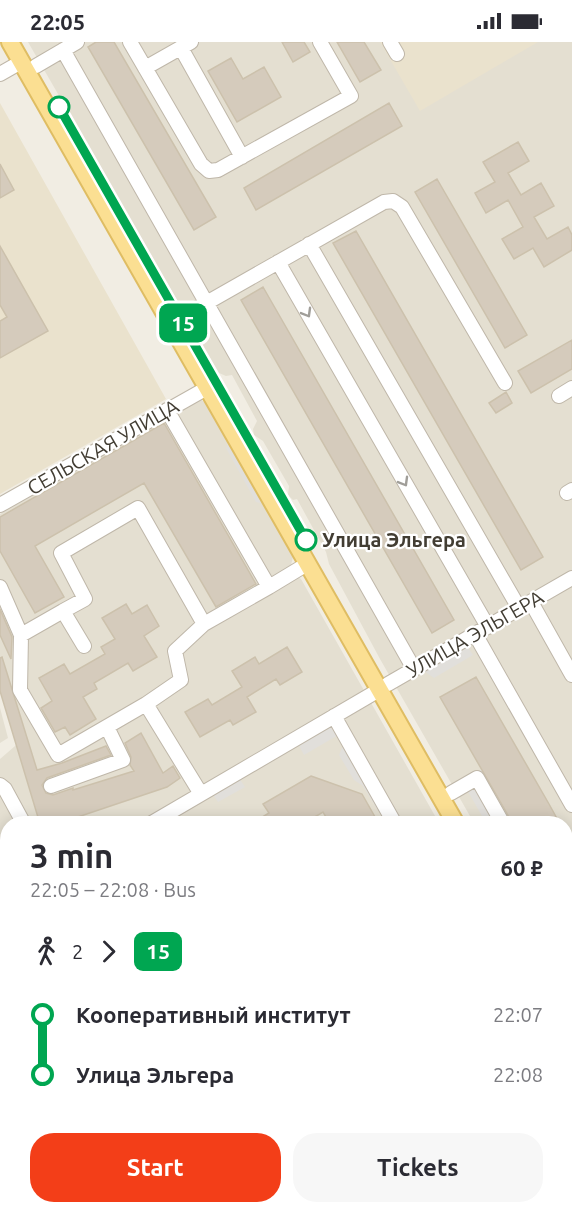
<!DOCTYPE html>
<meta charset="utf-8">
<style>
body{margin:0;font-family:Ubuntu,sans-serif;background:#f7f7f7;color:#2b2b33;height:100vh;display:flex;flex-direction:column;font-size:22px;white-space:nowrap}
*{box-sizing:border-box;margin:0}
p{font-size:20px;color:#7c7c81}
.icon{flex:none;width:33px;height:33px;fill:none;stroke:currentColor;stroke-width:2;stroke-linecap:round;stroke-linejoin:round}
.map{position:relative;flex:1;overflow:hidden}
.details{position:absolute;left:0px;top:774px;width:573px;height:398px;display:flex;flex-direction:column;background:#fff;border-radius:24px 24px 0 0;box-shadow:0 3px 15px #0003}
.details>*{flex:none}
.badge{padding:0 12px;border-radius:9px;font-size:21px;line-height:39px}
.map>.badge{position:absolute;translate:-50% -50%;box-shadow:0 0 0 3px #fff}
.legs{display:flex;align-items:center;gap:9px;height:66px;padding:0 30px;font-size:20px}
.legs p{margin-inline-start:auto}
.summary{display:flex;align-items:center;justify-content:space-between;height:102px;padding:0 30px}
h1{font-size:33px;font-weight:600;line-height:45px}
.action{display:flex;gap:12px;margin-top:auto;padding:12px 30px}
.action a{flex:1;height:69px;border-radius:24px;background:#f33e18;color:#fff;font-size:24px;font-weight:600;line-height:69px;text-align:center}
.action a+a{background:#f7f7f7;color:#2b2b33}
ul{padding:0 30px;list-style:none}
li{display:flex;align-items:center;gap:21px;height:60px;font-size:22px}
li i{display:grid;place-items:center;width:9px;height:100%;margin:0 8px;background:currentColor}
li i::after{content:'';width:15px;height:15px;margin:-8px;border:4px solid;border-radius:50%;background:#fff}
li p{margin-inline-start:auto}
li:first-child i{background:linear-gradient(#0000 50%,currentColor 0)}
li:last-child i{background:linear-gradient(currentColor 50%,#0000 0)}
.status{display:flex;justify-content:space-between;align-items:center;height:42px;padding:0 30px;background:#fff;direction:ltr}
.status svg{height:16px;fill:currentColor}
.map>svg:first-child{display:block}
.residential{fill:#e4dfd1}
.education{fill:#eae2cd}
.green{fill:#cae4ac}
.parking{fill:#e1dfdb}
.building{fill:#d5cbbc;stroke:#ccc1ac;stroke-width:1.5}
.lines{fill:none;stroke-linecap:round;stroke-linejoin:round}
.minor-casing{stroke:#bfb7a9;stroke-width:16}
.major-casing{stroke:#dfbd63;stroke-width:20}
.minor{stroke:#fff;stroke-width:14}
.major{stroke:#fbdf92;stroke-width:16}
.oneway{stroke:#a09e99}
.line-1-casing{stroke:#fff;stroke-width:14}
.line-1{stroke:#00a651;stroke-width:9}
.stop-1-dot{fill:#fff;stroke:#00a651;stroke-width:3}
.labels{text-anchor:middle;stroke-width:4.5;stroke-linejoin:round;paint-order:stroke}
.street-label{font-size:20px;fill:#423d33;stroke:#fff}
.stop-label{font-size:20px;font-weight:bold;fill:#423d33;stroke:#fff;text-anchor:start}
</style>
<div class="status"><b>22:05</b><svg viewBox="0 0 49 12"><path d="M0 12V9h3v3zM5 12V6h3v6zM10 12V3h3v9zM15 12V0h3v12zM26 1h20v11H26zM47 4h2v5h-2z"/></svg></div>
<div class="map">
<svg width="572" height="1171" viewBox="0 0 572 1171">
<rect width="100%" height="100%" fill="#f1ede3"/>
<path class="residential" d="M28 0H572V952L566 941V782L474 781 380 617 329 522 326 510 297 457 293 458 288 453 289 444 263 399 254 393 253 387 257 379 232 333 226 334 219 331Z
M201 358 208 362 290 507 293 515 291 523 286 528 301 537 439 781 8 782V1164H566V993L572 1004V1171H0V717L22 698 0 636V472L182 366 195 359Z
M0 666 8 696 0 701Z"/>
<path class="education" d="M380 0H538L420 69Z
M0 61 166 357 0 452Z"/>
<path class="green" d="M7 990V1088L0 1075V994Z"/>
<path class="parking" d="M229 398 264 462 256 460 226 406Z
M467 604 473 613 434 636 424 629Z
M334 681 340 692 304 713 298 702Z
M345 699 383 772 377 767 363 744 354 738 339 713Z
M482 727 513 781H486L462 739Z
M239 736 245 745 218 760 212 751Z
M566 874 572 885V931L566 920Z"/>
<path class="building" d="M96 0H114L216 175 194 188 88 5Z
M282 0H304L310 10 293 20Z
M337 0H364L381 28 360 40Z
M231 16 243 37 264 25 281 55 237 80 208 29Z
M389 61 402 84 256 168 244 146Z
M518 100 529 119 508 131 521 153 541 141 554 164 534 175 547 197 568 185 572 193V208L544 225 533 206 514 217 502 197 523 185 508 158 486 171 475 151 495 140 483 120Z
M0 122 14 148 0 156Z
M437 137 527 293 505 306 415 150Z
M356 189 543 515 521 528 333 201Z
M0 204 48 289 0 316V279L7 275 0 263Z
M263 245 454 578 432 591 241 258Z
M572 298V327L531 351 518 329Z
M506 350 512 361 496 371 489 361Z
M164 381 256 542 216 565 144 441 35 504 64 555 35 571 0 509V475Z
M126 562 132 572 147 563 159 584 144 594 157 615 133 629 128 621 94 641 97 647 83 655 96 677 70 693 65 685 55 690 41 666 52 659 39 636 64 622 70 632 105 612 101 605 115 597 102 576Z
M0 567 12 595 11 617 0 593Z
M287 605 302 630 280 643 276 637 247 655 256 670 233 683 230 678 200 695 185 670 208 657 212 663 242 645 232 629 255 615 259 622Z
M2 615 37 728 62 721 106 704 111 713 47 736 42 743 46 751 53 753 73 746V748L134 729 130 723 131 715 125 701 141 691 163 731 173 724 180 736 167 745 57 782H40L0 649V616Z
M476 635 549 762 560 782H513L440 655Z
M311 734 362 752 379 782H330L323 770 303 782H251L269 771 263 762Z"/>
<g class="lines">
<g class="minor-casing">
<path id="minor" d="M130 0 201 122 209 129 218 128 351 54 320 0
M390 0 397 12
M181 6 242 115
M63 8 414 627
M36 24 77 0
M145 26 191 0
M0 32 21 20
M309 202 519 566
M278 220 488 585
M180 276 384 160 393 159 402 165 505 341
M559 354 572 346
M167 368 269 545 307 522
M567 451 572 448
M0 463 207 346
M0 545 21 593 63 569 84 604
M531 560 572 633
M63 569 85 557 61 511 138 466 204 582
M475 592 572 763
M21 593 20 648 58 713 146 662
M388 642 572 536
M334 674 395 782
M0 743 5 747 24 782
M51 744 123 718 107 685
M451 751 477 736 503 782
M201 752 146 662 181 638 175 609 204 582 269 545
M150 782 379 648
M0 870 8 866
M566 892 572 903
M0 974 8 970
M566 1077 572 1088
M0 1099 8 1112
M566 1149 572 1146
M66 1164 70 1171
M356 1164 361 1171
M158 1171 170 1164
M220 1171 233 1164
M410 1171 421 1164
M569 1171 572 1169"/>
</g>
<g class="major-casing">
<path id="major" d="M10 0 456 782
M566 951 572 963
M566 973 572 984"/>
</g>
<use href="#minor" class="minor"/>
<use href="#major" class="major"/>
</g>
<defs><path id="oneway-chevron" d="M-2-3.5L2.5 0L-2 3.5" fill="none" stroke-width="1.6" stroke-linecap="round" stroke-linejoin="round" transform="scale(1.5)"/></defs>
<g class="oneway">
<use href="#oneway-chevron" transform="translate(307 271) rotate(60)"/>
<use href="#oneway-chevron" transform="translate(404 440) rotate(60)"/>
</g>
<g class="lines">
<g class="line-1-casing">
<path id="line-1" d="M59 65 306 498"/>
</g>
<use href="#line-1" class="line-1"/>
</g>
<g class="stop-1-dot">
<circle cx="59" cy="65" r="10"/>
<circle cx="306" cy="498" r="10"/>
</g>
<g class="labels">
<g class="street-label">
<text transform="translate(103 405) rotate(-30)" y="7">СЕЛЬСКАЯ УЛИЦА</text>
<text transform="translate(475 592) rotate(-30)" y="7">УЛИЦА ЭЛЬГЕРА</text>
</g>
<g class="stop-label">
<text x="322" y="505">Улица Эльгера</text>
</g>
</g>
</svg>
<b class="badge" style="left:183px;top:281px;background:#00a651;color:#fff">15</b>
<section class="details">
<div class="summary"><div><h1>3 min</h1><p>22:05 – 22:08 · Bus</p></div><b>60 ₽</b></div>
<div class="legs"><svg class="icon" aria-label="walk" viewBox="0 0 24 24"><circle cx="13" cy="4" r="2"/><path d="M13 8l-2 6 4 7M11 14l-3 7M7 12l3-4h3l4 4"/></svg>2<svg class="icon" aria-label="forward" viewBox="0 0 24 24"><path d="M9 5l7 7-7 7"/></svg><b class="badge" style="background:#00a651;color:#fff">15</b></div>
<ul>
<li><i style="color:#00a651"></i><b>Кооперативный институт</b><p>22:07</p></li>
<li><i style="color:#00a651"></i><b>Улица Эльгера</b><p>22:08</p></li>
</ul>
<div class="action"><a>Start</a><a>Tickets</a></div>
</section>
</div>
